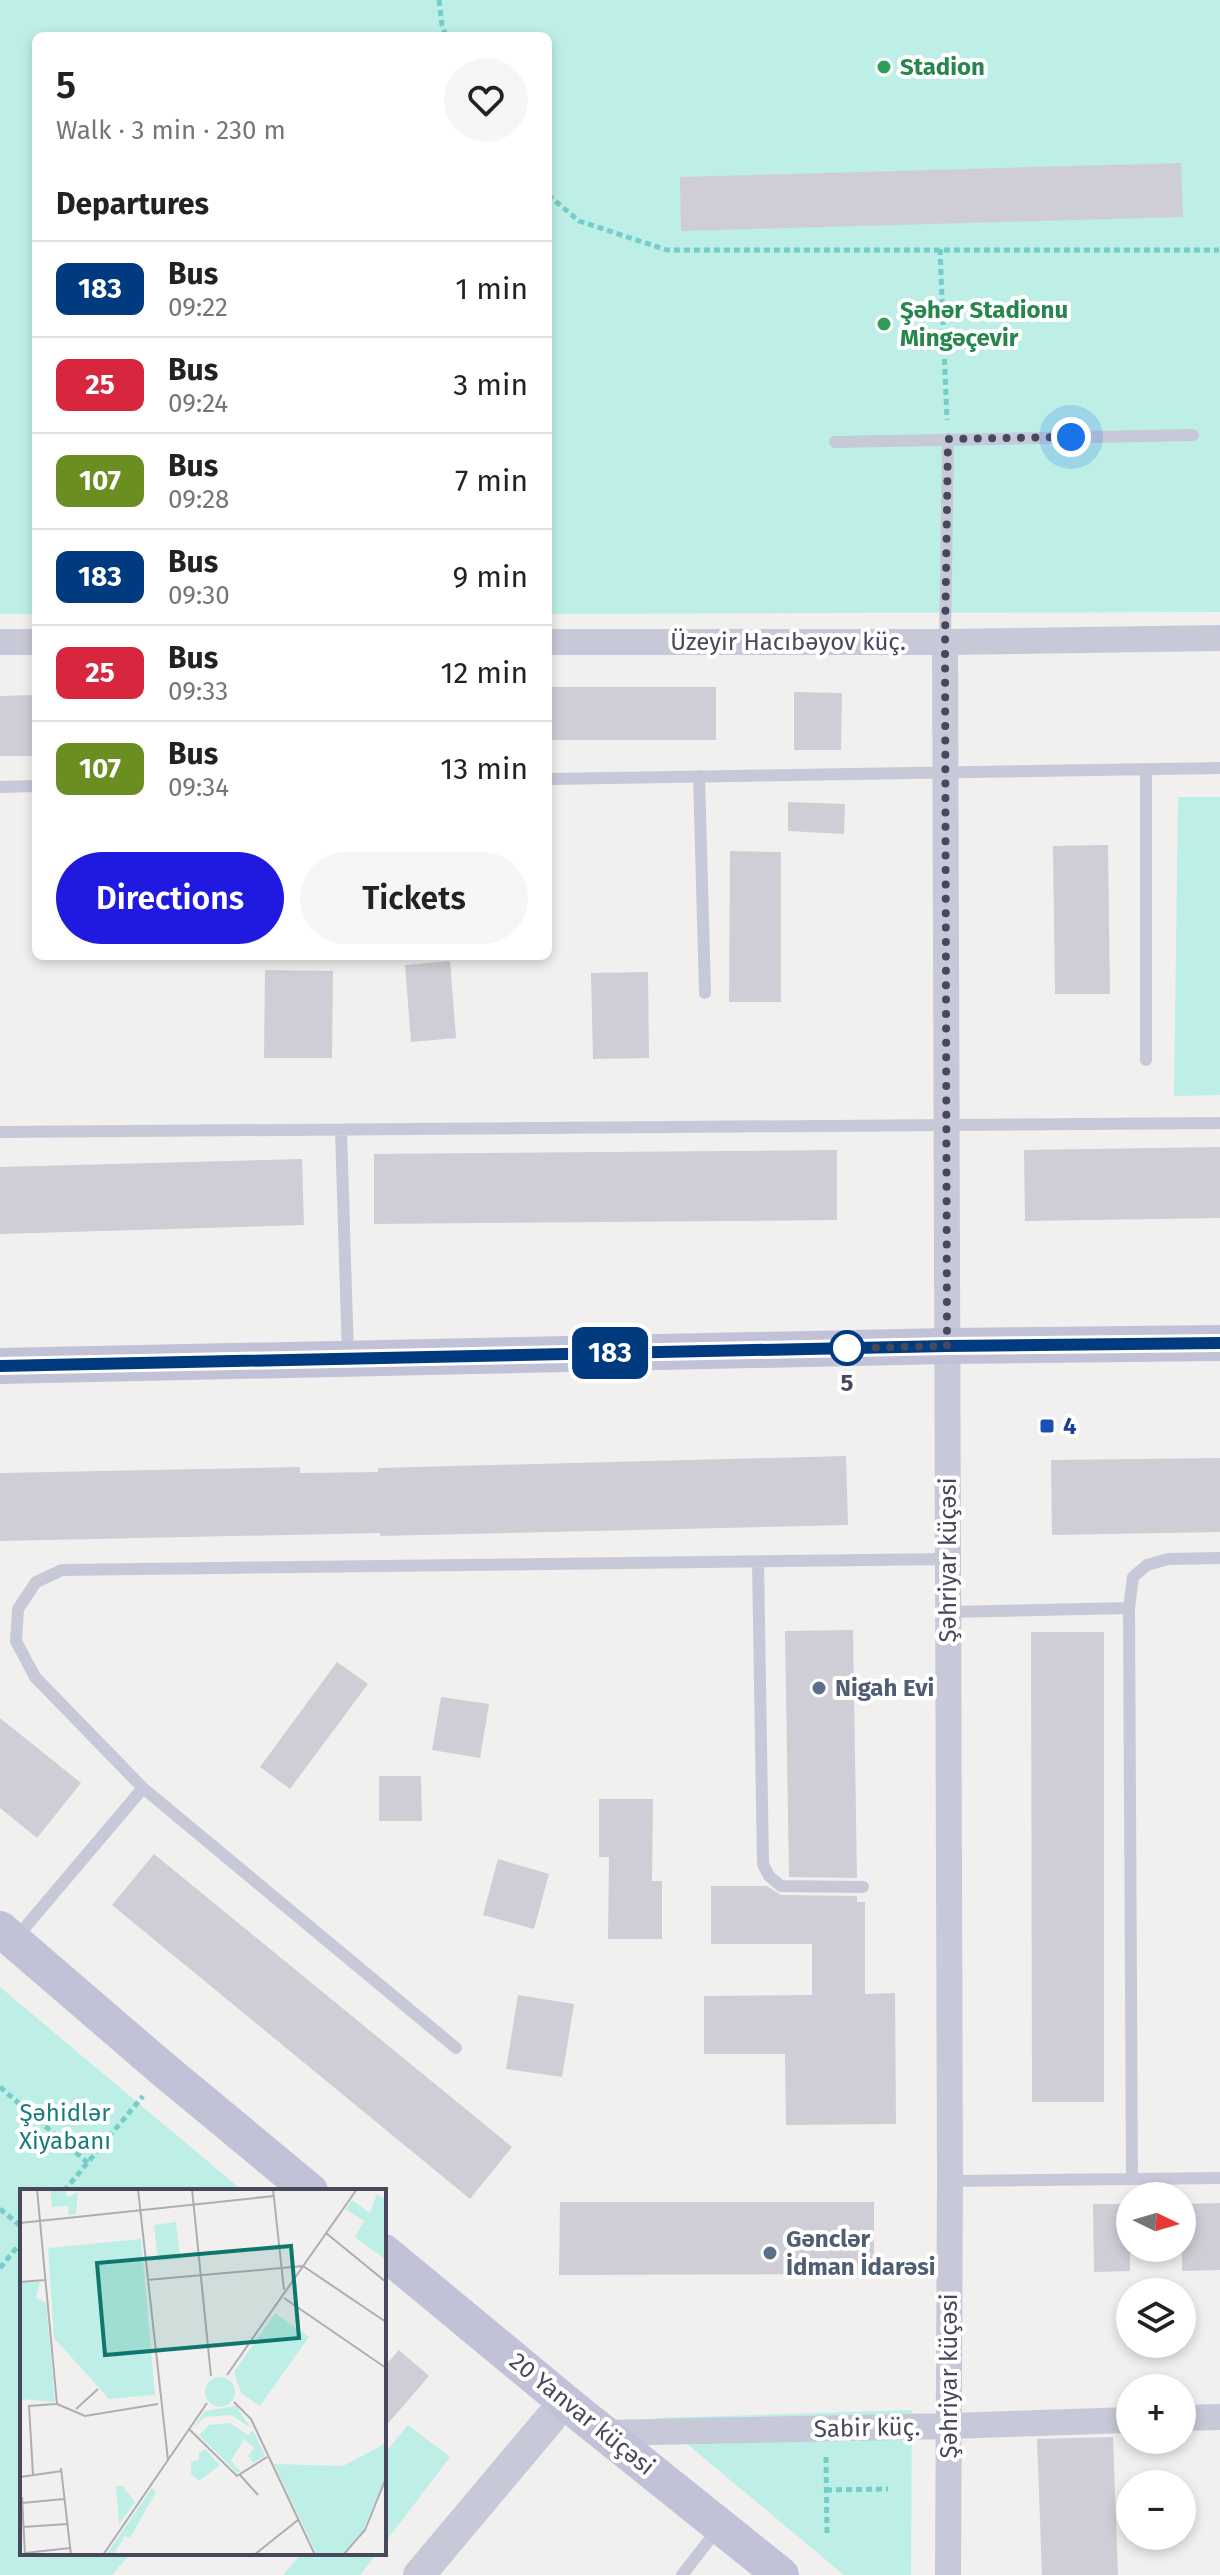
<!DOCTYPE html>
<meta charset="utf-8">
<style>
body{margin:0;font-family:"Fira Sans",sans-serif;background:#f6f6f6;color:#222;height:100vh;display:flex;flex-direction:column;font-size:30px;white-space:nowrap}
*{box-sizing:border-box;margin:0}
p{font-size:26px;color:#767676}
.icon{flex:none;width:44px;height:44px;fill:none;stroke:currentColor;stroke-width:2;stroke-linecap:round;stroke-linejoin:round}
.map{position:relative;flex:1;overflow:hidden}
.sheet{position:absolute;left:32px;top:32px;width:520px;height:928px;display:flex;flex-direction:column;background:#fff;border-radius:12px;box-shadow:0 4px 12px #0003}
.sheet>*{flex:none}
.badge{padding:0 16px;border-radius:12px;font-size:28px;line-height:52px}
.needle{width:52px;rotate:95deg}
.buttons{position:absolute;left:1116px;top:2182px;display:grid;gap:16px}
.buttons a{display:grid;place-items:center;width:80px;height:80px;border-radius:50%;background:#fff;box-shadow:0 4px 12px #0003;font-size:40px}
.you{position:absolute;width:40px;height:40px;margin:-20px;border:6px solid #fff;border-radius:50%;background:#1a73e8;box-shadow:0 0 0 12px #1a73e833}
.map>.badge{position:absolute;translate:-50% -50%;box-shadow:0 0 0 4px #fff}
h2{padding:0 24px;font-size:30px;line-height:72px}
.round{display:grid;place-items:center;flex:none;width:84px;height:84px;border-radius:42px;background:#f6f6f6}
.head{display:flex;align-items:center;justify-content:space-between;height:136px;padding:0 24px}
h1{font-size:38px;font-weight:600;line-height:60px}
.action{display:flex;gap:16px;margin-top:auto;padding:16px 24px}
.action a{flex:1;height:92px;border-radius:48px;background:#2019e0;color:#fff;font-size:32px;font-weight:600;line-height:92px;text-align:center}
.action a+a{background:#f6f6f6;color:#222}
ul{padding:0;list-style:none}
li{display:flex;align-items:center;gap:24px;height:96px;padding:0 24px;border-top:2px solid #e0e0e0}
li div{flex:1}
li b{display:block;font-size:30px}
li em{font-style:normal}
li .badge{min-width:88px;font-weight:700;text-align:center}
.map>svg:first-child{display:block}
.green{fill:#bdefe7}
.building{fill:#cfced6}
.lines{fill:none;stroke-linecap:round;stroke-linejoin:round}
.path{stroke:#75cdca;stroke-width:5;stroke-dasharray:6 4;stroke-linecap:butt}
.service{stroke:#c8c9d8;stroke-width:12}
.minor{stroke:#c8c9d8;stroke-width:26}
.tertiary{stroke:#c8c9d8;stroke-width:32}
.secondary{stroke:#c1c1d7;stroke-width:36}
.line-casing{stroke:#fff;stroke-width:18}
.line{stroke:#003b80;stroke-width:12}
.walk{stroke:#47485c;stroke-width:8;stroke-dasharray:0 14.4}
.leisure-dot{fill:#2e9e5b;stroke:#fff;stroke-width:3}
.stop-dot{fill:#fff;stroke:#003b80;stroke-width:4}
.transit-dot{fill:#1a4fb4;stroke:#fff;stroke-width:3}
.service-dot{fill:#5c6f8a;stroke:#fff;stroke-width:3}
.labels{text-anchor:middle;stroke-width:8;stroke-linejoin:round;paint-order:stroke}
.leisure-label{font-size:24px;font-weight:bold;fill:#27864d;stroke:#fff;text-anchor:start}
.street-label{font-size:24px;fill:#47485c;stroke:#fff}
.stop-label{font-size:24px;font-weight:bold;fill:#47485c;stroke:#fff}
.transit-label{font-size:24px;font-weight:bold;fill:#164399;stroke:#fff;text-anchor:start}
.service-label{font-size:24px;font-weight:bold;fill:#4e5e75;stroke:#fff;text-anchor:start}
.park-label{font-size:24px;fill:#177d7a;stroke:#fff}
.inset-road{fill:none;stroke:#adadb4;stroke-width:2}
.view{fill:#0f766e;fill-opacity:0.15;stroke:#0f766e;stroke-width:4}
.inset-edge{fill:none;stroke:#47485c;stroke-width:4}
</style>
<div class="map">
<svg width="1220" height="2575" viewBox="0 0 1220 2575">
<rect width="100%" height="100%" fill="#f1f0ee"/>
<path class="green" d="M0 0H1220V612L548 614V36H36V614H0Z
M1178 797H1220V1095L1174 1096Z
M0 1987 243 2191H22V2553H131L112 2575H0Z
M912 2410 911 2575H844L656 2418Z
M408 2425 450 2457 384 2544V2454Z
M302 2553H377L360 2575H283Z"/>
<path class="building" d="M1181 163 1183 217 681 231 680 177Z
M548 687H716V740H548Z
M794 692 842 693 841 750H794Z
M36 695V756H0V696Z
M788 802 845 804 844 834 788 831Z
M1108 845 1110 994H1055L1053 846Z
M730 851 781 852V1002H729Z
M450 961 456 1038 411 1042 405 965Z
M265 970 333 971 332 1058H264Z
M648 972 649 1058 593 1059 591 973Z
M1220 1147V1218L1025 1221 1024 1150Z
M837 1150V1220L374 1224V1154Z
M302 1159 304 1225 0 1234V1167Z
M846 1456 848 1525 380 1536V1533L0 1541V1473L300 1467V1473L378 1472V1468Z
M1220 1458V1532L1052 1535 1051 1460Z
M853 1630 857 1878 789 1877 785 1631Z
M1031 1632H1104V2102H1032Z
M337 1662 368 1684 290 1789 260 1767Z
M441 1697 489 1704 480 1758 432 1750Z
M0 1718 81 1783 37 1838 0 1808Z
M379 1776H421L422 1821H379Z
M599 1799H653L652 1881H662V1939H608L609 1857H599Z
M154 1854 512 2147 470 2199 112 1905Z
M498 1859 549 1874 534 1929 483 1915Z
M711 1886H767L781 1895 857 1896V1902H865V1994L895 1993 896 2124 786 2125 785 2054H704V1996L812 1995V1944H711Z
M518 1995 574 2004 562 2077 506 2069Z
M560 2202H874V2274L559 2275Z
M1220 2203V2270L1182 2271V2204Z
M1093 2204H1130V2271L1094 2272Z
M399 2350 429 2376 384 2428V2367Z
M1113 2437 1118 2575H1042L1037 2439Z"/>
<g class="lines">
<path class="path" d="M439 0 442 25 446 36
M548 195 579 221 667 250H1219
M940 249 947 420
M0 2087 88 2163
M64 2191 143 2096
M0 2209 22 2227
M0 2268 22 2241
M826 2457 827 2536
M826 2490 888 2489"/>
<path class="service" d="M835 442 1193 435
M945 642 948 439
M699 776 705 993
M548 779 1220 768
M0 787 36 786
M1146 1060V769
M341 1131 348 1356
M0 1132 1220 1123
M758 1562 763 1864 769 1876 781 1886 863 1887
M949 1612 1129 1608
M16 1938 143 1788
M456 2048 143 1788 35 1677 16 1641 18 1609 36 1582 62 1570 949 1559
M1132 2179 1129 1608 1133 1577 1147 1565 1168 1559 1220 1558
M950 2181 1220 2178
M682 2575 717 2530"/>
<path class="minor" d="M0 642H36
M548 642H945L1220 638
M945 642 950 2181 948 2575
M1182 2418 1220 2417
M604 2433 949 2426 1130 2420"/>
<path class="tertiary" d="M419 2575 550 2419"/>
<path class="secondary" d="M0 1366 947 1346 1220 1343
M0 1929 164 2070 310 2191
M384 2252 570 2406 781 2575"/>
</g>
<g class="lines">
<g class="line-casing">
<path id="line" d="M0 1366 947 1346 1220 1343"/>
</g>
<use href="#line" class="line"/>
<path class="walk" d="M847 1348 947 1346 945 642 948 439 1071 437"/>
</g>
<g class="leisure-dot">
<circle cx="884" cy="67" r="8"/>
<circle cx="884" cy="324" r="8"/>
</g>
<circle class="stop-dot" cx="847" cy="1348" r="16"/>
<rect class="transit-dot" x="1039" y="1418" width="16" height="16" rx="4"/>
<g class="service-dot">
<circle cx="819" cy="1688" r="8"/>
<circle cx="770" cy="2253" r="8"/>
</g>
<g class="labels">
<g class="leisure-label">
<text x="900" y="75">Stadion</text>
<text x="900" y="318">Şəhər Stadionu<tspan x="900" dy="28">Mingəçevir</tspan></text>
</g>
<g class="street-label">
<text x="788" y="650">Üzeyir Hacıbəyov küç.</text>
<text transform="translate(948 1560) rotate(-90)" y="8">Şəhriyar küçəsi</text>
<text transform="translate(949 2376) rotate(-90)" y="8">Şəhriyar küçəsi</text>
<text transform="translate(582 2414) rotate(39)" y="8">20 Yanvar küçəsi</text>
<text transform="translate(867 2428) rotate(-1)" y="8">Sabir küç.</text>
</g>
<g class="stop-label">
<text x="847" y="1391">5</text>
</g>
<g class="transit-label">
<text x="1063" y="1434">4</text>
</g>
<g class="service-label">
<text x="835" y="1696">Nigah Evi</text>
<text x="786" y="2247">Gənclər<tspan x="786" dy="28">İdman İdarəsi</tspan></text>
</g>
<g class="park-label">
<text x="65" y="2121">Şəhidlər<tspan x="65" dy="28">Xiyabanı</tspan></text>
</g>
</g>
<g transform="translate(20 2189)">
<rect width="366" height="366" fill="#f1f0ee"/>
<path d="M30 0H45L47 8 58 3 56 25 49 26 48 17 32 18ZM357 5 366 10V71L335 48 344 32 326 20 332 11 350 24ZM156 33 160 70 138 72 134 36ZM121 50 135 206 89 210 34 149 28 59ZM20 93 16 109 26 114 35 213 0 210V94ZM255 124 289 148 240 217 221 204 214 183ZM185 203a15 15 0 1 1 30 0a15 15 0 1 1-30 0ZM216 217 231 239 211 226 185 228 173 239 185 222ZM210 234 228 246 233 241 245 267 233 274 228 267 234 259 224 250 211 272 221 282 217 284 179 246 189 236ZM366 254V287L343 342 323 364 297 366 254 275 323 277ZM185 260 200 276 179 292 171 285V273L179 271V264ZM96 297H103L115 313 99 335ZM132 299 136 303 110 349 105 347 93 366H86Z" fill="#bdefe7"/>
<path class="inset-road" d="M17 0 37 215 65 227 138 215M118 0 148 271M172 0 191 187M253 0 264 101M0 34 254 7M306 44 366 93M127 91 283 77 366 133M0 93 25 91M264 109 366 179M207 186 337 0M214 213 231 230 295 366M56 220 78 200M169 240 217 287 247 268M41 279 51 366M13 286 9 217 36 215M220 286 238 306M0 288 42 282M2 308 5 366M2 314 44 310M3 338 47 335M5 364 50 359M83 366 187 214M234 366 278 331M323 366 345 341 366 289"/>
<path class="view" d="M271 57 279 149 85 166 77 74Z"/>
<rect width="366" height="366" class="inset-edge"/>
</g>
</svg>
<div class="buttons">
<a><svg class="needle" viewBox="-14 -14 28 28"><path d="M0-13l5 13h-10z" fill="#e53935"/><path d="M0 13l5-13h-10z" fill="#767676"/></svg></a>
<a><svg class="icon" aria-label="layers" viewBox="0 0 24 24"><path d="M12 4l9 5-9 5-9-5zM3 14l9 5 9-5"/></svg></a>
<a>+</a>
<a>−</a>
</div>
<div class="you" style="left:1071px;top:437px"></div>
<b class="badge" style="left:610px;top:1353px;background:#003b80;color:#fff">183</b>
<section class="sheet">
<div class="head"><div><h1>5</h1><p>Walk · 3 min · 230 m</p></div><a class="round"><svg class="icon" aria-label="heart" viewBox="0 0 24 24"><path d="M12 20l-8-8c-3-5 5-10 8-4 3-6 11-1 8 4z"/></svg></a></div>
<h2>Departures</h2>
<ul>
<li><span class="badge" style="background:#003b80;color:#fff">183</span><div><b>Bus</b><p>09:22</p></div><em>1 min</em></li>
<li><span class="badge" style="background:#d7263d;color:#fff">25</span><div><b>Bus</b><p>09:24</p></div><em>3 min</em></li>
<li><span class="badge" style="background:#6b8e23;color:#fff">107</span><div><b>Bus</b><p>09:28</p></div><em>7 min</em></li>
<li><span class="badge" style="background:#003b80;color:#fff">183</span><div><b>Bus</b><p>09:30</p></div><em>9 min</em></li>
<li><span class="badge" style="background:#d7263d;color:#fff">25</span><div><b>Bus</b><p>09:33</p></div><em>12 min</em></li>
<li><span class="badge" style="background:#6b8e23;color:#fff">107</span><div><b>Bus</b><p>09:34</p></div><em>13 min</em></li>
</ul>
<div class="action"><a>Directions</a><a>Tickets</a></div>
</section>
</div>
